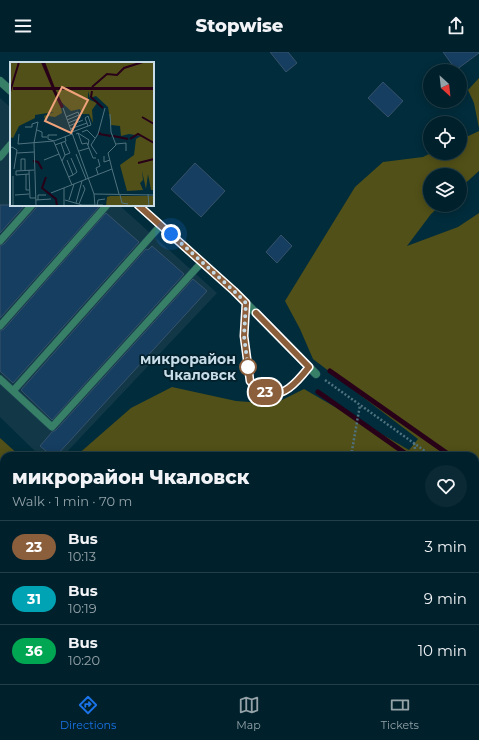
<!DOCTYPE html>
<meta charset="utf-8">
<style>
body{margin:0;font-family:Montserrat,sans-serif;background:#0a2934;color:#f1f3f6;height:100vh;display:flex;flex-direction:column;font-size:15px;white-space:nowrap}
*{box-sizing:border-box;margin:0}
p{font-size:13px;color:#95a3a9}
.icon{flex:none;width:22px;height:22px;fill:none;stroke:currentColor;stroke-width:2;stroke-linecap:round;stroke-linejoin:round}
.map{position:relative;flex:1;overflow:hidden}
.side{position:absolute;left:0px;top:400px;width:479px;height:232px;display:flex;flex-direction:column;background:#00212c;border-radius:12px 12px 0 0;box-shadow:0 2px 10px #0003,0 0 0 1px #223e48}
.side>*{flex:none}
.badge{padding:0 8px;border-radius:13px;font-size:14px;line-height:26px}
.needle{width:26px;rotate:153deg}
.buttons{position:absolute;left:423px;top:12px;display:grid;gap:8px}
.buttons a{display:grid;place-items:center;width:44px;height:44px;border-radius:50%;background:#00212c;box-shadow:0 2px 10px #0003,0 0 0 1px #223e48;font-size:20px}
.you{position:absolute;width:20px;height:20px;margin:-10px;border:3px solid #fff;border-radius:50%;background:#1a73e8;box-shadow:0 0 0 6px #1a73e833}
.map>.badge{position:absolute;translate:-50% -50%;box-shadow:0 0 0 2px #fff}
.round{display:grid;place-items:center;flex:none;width:42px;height:42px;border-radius:21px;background:#0a2934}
.head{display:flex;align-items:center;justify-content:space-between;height:68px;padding:0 12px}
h1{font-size:19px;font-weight:800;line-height:30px}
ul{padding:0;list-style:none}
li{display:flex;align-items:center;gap:12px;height:52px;padding:0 12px;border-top:1px solid #223e48}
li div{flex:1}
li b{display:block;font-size:15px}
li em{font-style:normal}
li .badge{min-width:44px;font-weight:700;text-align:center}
header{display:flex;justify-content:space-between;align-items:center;height:52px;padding:0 12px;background:#00212c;font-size:18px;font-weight:800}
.tabs{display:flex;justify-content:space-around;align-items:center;height:56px;border-top:1px solid #223e48;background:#00212c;font-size:11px;color:#95a3a9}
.tabs a{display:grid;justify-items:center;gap:2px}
.tabs .current{color:#1a73e8}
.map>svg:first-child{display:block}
.built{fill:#123847}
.green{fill:#515018}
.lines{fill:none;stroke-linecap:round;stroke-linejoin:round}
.stream{stroke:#280018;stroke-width:5}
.building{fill:#163e61;stroke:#37526b}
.service-casing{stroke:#204856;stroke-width:8}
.minor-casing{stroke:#204856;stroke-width:9}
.path{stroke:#4f727f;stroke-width:2.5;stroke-dasharray:2 2;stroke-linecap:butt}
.service{stroke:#378067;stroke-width:7}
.minor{stroke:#378067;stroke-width:8}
.line-casing{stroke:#fff;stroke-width:9}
.line{stroke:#8b5e3c;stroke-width:6}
.walk{stroke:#c7dce6;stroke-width:4;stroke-dasharray:0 7.2}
.stop-dot{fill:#fff;stroke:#8b5e3c;stroke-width:2}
.labels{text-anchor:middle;stroke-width:3.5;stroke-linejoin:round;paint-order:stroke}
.stop-label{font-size:14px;font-weight:bold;fill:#c7dce6;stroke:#02212d;text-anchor:end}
.inset-river{fill:none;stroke:#280018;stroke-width:2}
.inset-road{fill:none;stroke:#50727f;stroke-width:1}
.view{fill:#f0a27a;fill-opacity:0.15;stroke:#f0a27a;stroke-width:2}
.inset-edge{fill:none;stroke:#c7dce6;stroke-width:2}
</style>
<header><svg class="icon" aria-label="menu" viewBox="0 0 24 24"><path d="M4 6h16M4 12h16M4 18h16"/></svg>Stopwise<svg class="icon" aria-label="share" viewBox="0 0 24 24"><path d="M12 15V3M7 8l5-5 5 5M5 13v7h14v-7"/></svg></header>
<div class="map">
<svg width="479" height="632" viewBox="0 0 479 632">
<rect width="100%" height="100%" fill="#002c3b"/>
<path class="built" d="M0 46 11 56V153H119L217 241 63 404H40L0 365Z"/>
<path class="green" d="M479 26V76L474 51 468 38Z
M479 79V119L460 136V123H430V153H441L431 162 407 194 458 175 479 161V632H0V386L20 404H4V628H475V404H76L131 356 172 335 236 349 274 352 304 337 409 398 418 387 313 307 300 277 285 249 355 135 383 110 423 105 431 101H460V88Z"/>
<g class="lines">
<path class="stream" d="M330 319 451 404
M318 340 409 404
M475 421 479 423
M475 448 479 451
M475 592 479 590
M475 615 479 613
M394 632 402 628
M440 632 448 628"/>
</g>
<path class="building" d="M270 0H288L297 11 286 20Z
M443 0H479V1L456 18Z
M383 30 403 49 388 65 368 46Z
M195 111 225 139 201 165 171 137Z
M0 153H25L0 181Z
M37 153H97L99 155 0 266V194L4 192 36 156Z
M106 161 139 190 13 331 0 319V279L4 277Z
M281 183 292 194 277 211 266 200Z
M152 194 184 222 52 368 21 338 146 197 148 198Z
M193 227 207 239 56 404H52L40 394 52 380 56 378Z"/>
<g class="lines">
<g class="service-casing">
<path id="service" d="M0 105 11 92
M0 189 32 153
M246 251 244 284 250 329C253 332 257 338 262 340 282 349 298 329 309 315
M0 274 107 153
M0 327 52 375 202 210
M13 339 161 173"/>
</g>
<g class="minor-casing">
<path id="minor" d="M0 29 11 39
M138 153 234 239 316 322"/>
</g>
<path class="path" d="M325 328 432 404
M414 391 416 404
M351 404 360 353
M475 434 479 437
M475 552 479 554
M293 632V628"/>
<use href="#service" class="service"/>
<use href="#minor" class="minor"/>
</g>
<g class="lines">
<g class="line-casing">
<path id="line" d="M138 153 234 239 246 251 244 284 250 329C253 332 257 338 262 340 282 349 298 329 309 315L256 261"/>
</g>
<use href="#line" class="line"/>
<path class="walk" d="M171 182 234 239 246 251 244 284 248 315"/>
</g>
<circle class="stop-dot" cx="248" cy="315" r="8"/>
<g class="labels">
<g class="stop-label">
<text x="236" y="312">микрорайон<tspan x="236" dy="16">Чкаловск</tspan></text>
</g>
</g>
<g transform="translate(10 10)">
<rect width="144" height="144" fill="#002c3b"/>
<path d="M0 0H144V128H141L138 112 136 127 132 109 133 118 130 121 133 128 117 129 110 103 124 93 126 77 131 74 119 72 111 74 110 64 101 63 98 45 86 34 80 36 78 29V37L87 41 82 48 83 61 79 52H72L70 47 61 49 50 39 52 51 45 55 38 54 35 58 34 54 44 50 25 53V56L9 64 3 76 0 75ZM100 134H144V144H96L97 135Z" fill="#515018"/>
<path class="inset-river" d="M34 0 44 26H144M82 25 97 12 107 13 114 6 133 0M3 26H43L32 0M3 27H43L52 46M82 29 81 35 93 46M0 30 9 0M53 45 44 27H144M132 55 144 62M90 70 89 72 101 74M103 74 118 77M120 77 128 72 144 81M23 99 28 100 32 107M128 101 144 97M36 115 32 126 46 137 47 144"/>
<path class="inset-road" d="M53 46 84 132M56 55 68 50 70 56 58 61M57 58 69 53M59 64 73 58M78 64 75 56 78 54M15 65H22V62L28 60 24 81 26 144M60 67 77 61M27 68 32 70V75H37M62 70 81 63 78 54M72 70 77 68 85 76M68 71 79 78 78 83M9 72 8 82 44 79 62 72M66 72 68 71 72 82 77 81 79 86 69 89M44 79 38 77V73H47M44 80 62 123M55 80 60 91 55 93M51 81 55 93 52 99M106 82 116 81V89M45 83 56 79 55 75M0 86 2 85 7 88 4 107M79 86 83 96H86M7 91 24 90M66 92 76 117M87 92 81 83 88 72 95 46M94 94V100L100 98M61 96 67 110 63 113M34 98 49 92M57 98 63 113 58 115M102 107 109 132M11 108V97H15V108M19 108 20 136H26M16 112V128H19M19 112 6 113V109L24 108M88 112 86 106 90 104 88 97M41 131 102 107 98 91 106 83 101 70 100 52M138 132 139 144M5 133 19 132M110 133 112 141 118 142M26 138 41 137M28 138V133H36M55 138 72 143H93M59 138 64 122M66 141 72 119M69 142 75 127 73 123M3 144V114M54 144V126M85 144 84 132 144 133M87 144 88 138 95 137"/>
<path class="view" d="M52 25 78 38 61 71 35 59Z"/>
<rect width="144" height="144" class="inset-edge"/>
</g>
</svg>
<div class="buttons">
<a><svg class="needle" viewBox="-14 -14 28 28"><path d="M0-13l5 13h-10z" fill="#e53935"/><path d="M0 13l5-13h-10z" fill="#95a3a9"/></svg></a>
<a><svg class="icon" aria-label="locate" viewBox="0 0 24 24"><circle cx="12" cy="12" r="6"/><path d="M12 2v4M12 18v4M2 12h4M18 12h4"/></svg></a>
<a><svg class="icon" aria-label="layers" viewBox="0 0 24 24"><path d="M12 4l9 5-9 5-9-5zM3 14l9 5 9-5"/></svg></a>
</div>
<div class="you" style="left:171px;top:182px"></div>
<b class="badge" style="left:265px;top:340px;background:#8b5e3c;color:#fff">23</b>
<section class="side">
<div class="head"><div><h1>микрорайон Чкаловск</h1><p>Walk · 1 min · 70 m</p></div><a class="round"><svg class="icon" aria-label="heart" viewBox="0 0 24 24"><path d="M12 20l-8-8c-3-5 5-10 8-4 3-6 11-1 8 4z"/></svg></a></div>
<ul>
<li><span class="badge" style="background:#8b5e3c;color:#fff">23</span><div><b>Bus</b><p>10:13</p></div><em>3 min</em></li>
<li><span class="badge" style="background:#00a3b4;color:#fff">31</span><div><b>Bus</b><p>10:19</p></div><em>9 min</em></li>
<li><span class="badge" style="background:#00a651;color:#fff">36</span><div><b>Bus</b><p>10:20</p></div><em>10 min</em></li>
</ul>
</section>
</div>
<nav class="tabs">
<a class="current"><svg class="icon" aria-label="directions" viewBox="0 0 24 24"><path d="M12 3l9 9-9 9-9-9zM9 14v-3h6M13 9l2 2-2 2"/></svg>Directions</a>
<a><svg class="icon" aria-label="map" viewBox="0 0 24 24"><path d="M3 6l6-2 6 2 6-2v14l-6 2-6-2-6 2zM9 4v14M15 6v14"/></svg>Map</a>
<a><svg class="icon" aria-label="tickets" viewBox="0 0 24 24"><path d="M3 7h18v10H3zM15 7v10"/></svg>Tickets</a>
</nav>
